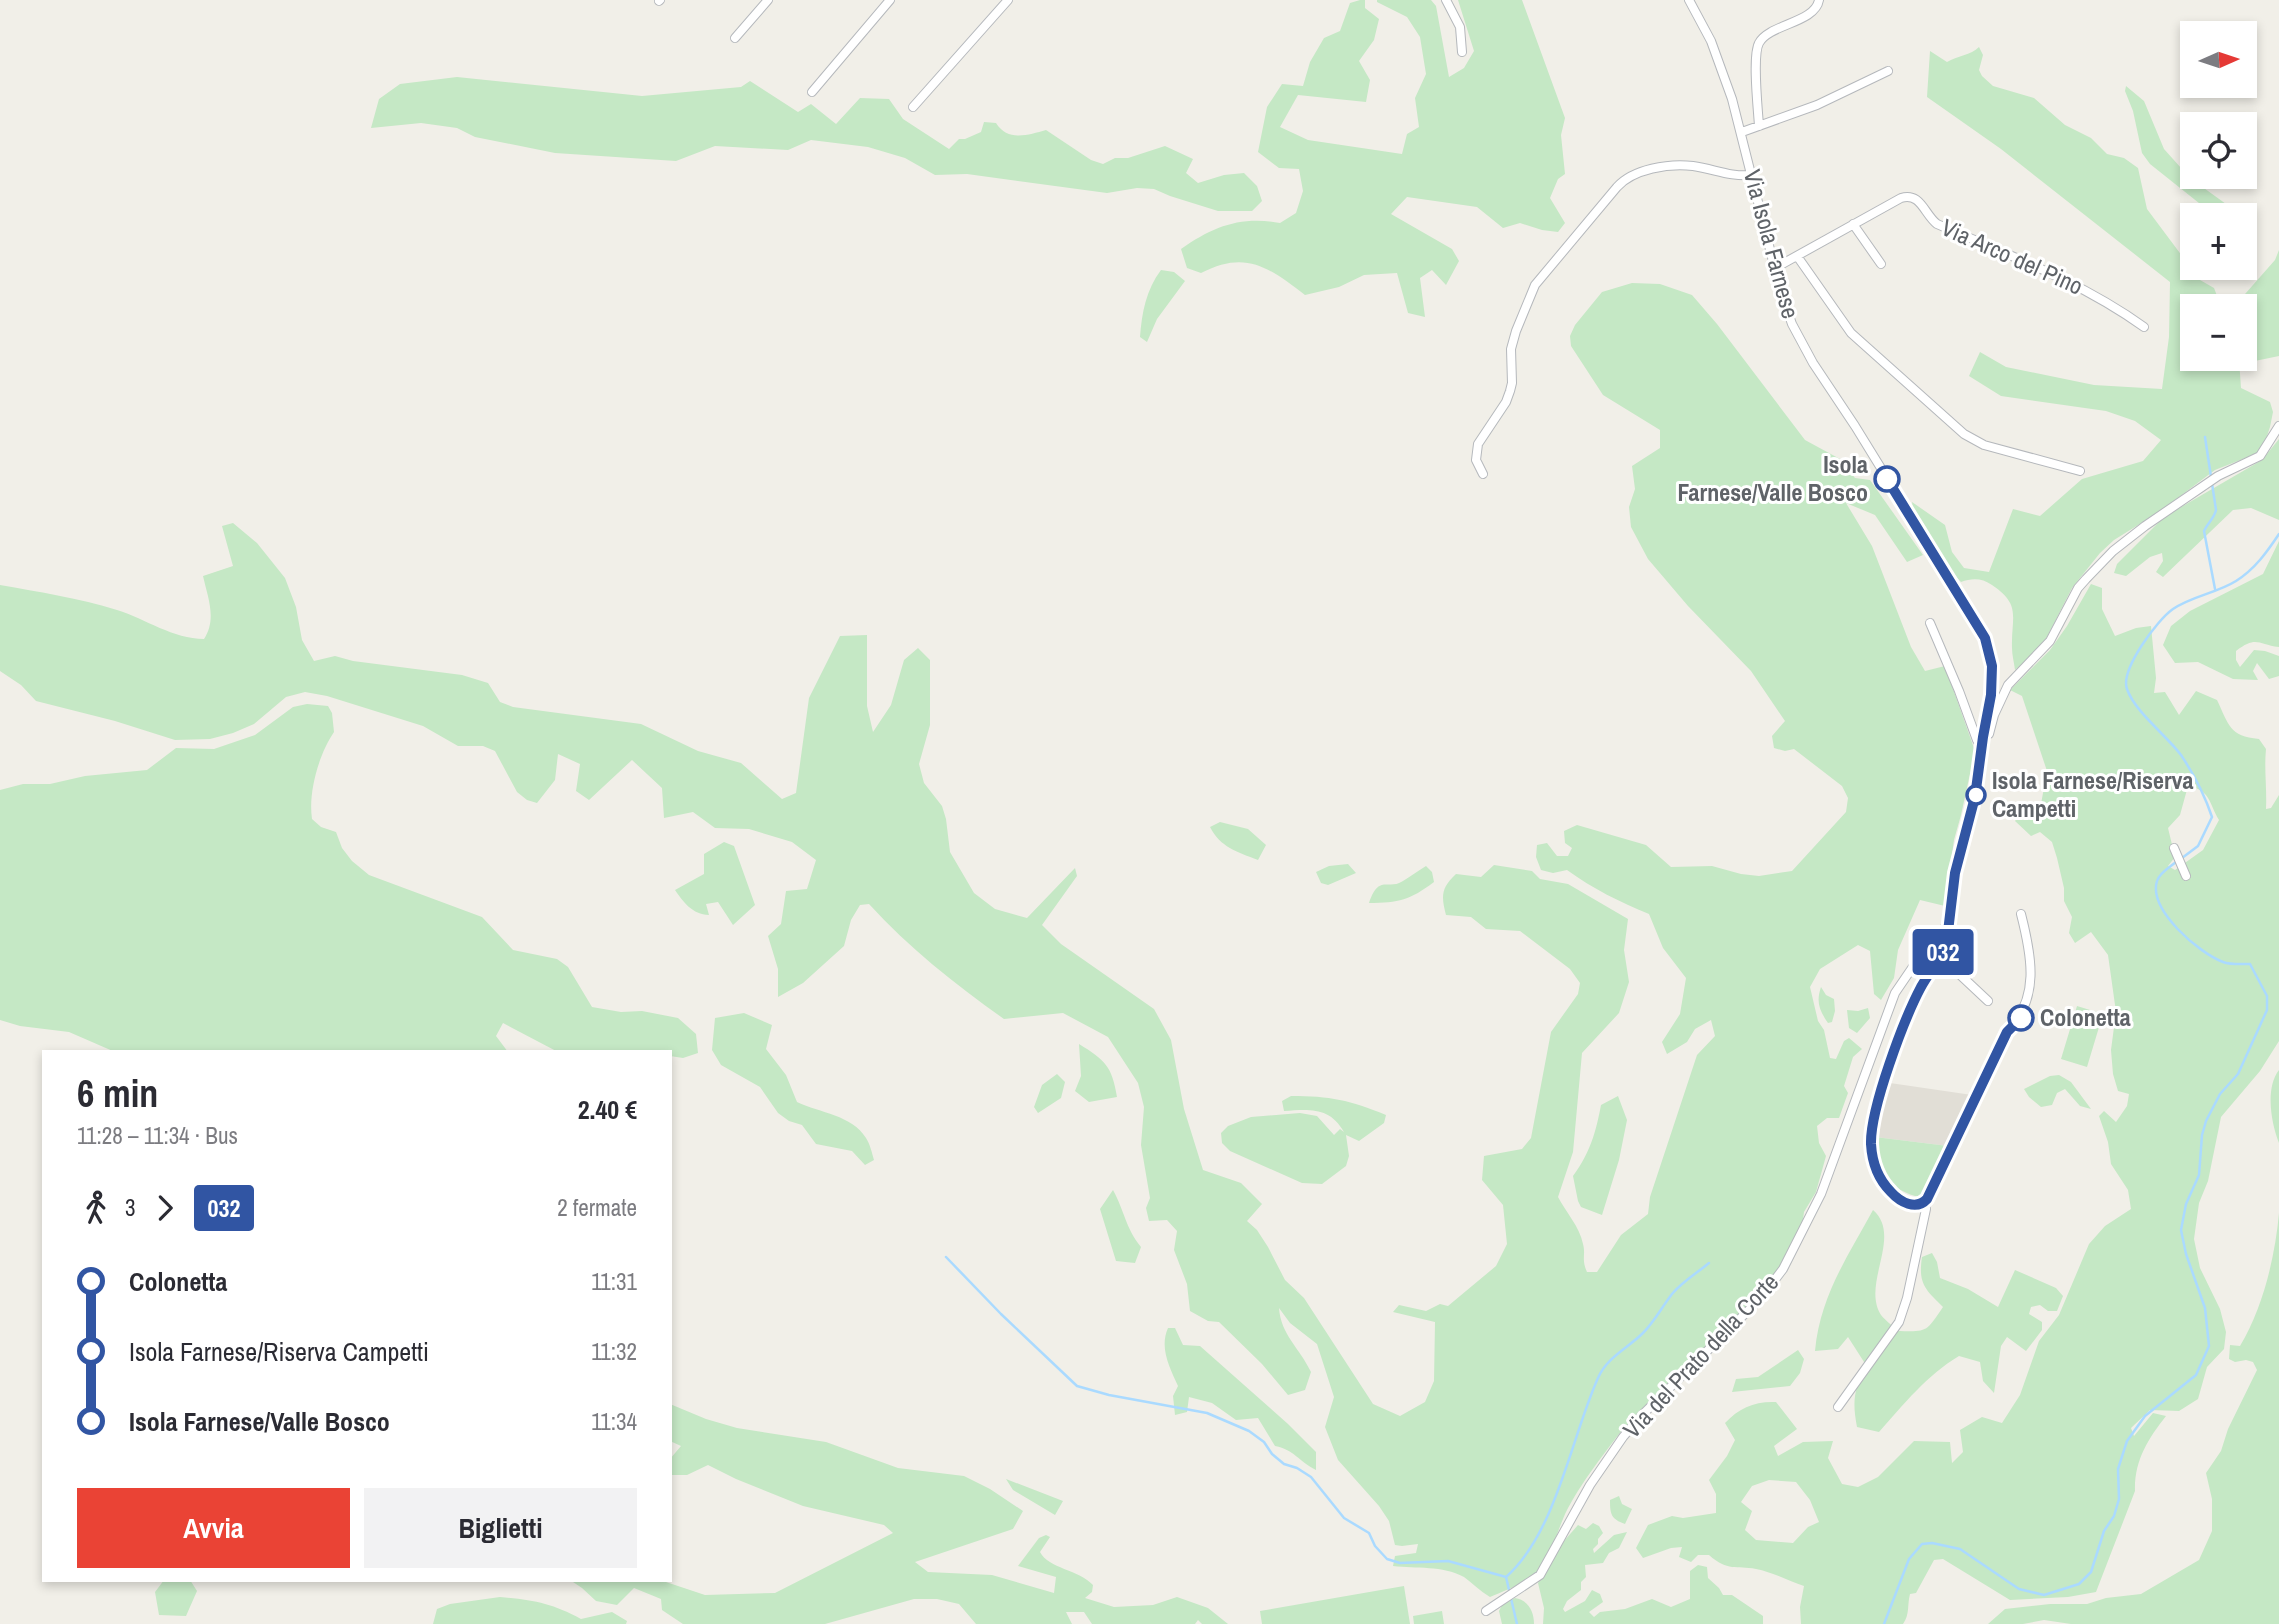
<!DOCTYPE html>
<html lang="it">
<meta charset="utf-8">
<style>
body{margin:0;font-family:"Archivo Narrow",sans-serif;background:#f2f2f3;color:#2b2b33;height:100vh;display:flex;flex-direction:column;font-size:26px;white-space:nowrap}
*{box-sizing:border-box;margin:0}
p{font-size:23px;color:#7c7c81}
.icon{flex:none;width:38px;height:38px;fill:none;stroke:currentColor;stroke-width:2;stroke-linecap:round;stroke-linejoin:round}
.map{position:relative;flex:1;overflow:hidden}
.panel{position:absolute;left:42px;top:1050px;width:630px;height:532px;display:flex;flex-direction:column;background:#fff;border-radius:0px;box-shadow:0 4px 10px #0003}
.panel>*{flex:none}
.badge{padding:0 14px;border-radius:5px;font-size:24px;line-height:46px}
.needle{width:46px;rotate:87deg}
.fabs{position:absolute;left:2180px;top:21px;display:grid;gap:14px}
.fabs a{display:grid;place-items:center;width:77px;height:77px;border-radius:0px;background:#fff;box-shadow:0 4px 10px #0003;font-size:35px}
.map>.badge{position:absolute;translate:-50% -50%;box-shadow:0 0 0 4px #fff}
.legs{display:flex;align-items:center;gap:10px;height:77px;padding:0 35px;font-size:23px}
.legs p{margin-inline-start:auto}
.head{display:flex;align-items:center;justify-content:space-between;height:119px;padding:0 35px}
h1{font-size:38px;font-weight:700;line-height:52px}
.button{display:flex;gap:14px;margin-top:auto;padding:14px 35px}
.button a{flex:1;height:80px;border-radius:0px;background:#ea4335;color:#fff;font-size:28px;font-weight:700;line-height:80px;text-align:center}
.button a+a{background:#f2f2f3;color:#2b2b33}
ul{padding:0 35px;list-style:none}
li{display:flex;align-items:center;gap:24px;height:70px;font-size:26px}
li i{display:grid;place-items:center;width:10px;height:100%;margin:0 9px;background:currentColor}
li i::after{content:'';width:18px;height:18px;margin:-9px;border:5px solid;border-radius:50%;background:#fff}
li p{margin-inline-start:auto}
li:first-child i{background:linear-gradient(#0000 50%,currentColor 0)}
li:last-child i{background:linear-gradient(currentColor 50%,#0000 0)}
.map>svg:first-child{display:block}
.education{fill:#e1ded6}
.green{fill:#c5e8c5;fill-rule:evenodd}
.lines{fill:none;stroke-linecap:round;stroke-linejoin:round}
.stream{stroke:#aadaff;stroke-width:2.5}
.minor-casing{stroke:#b5b8bc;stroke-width:10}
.minor{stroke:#fff;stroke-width:8}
.line-1-casing{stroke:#fff;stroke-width:16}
.line-1{stroke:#3155a3;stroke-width:10}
.stop-1-dot{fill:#fff;stroke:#3155a3;stroke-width:3.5}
.labels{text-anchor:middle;stroke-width:6;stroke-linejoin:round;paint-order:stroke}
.street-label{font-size:24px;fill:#5f6368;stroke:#fff}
.stop-label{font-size:24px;font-weight:bold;fill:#5f6368;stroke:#fff;text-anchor:start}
</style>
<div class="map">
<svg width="2279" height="1624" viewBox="0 0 2279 1624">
<rect width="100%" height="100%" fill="#f1efe8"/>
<path class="education" d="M1890 1083 1972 1095 1948 1146 1875 1137Z"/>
<path class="green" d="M1360 0H1365V8L1379 19 1374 40 1359 61 1370 80 1366 102 1298 95 1280 127 1308 140 1402 154 1407 134 1419 127 1415 98 1426 74 1420 37 1407 17 1377 2V0H1431L1436 6 1449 77 1464 68 1474 51 1458 0H1522L1565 118 1561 135 1565 174 1558 179 1550 198 1565 223 1558 232 1542 230 1520 223 1503 228 1477 207 1407 197 1391 214 1452 249 1459 261 1446 285 1432 270 1420 278 1425 317 1408 313 1397 273 1364 275 1339 287 1305 295C1268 267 1246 250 1201 273L1187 268 1181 249C1214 226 1241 216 1280 223L1296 213 1303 191 1299 169 1279 168 1258 152 1267 107 1282 84 1303 86 1310 62 1324 38 1340 31 1350 3Z
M1979 47 1983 55 1979 70 1982 76 1993 86 2034 98 2065 125 2091 138 2107 154 2124 158 2138 168 2147 209 2200 280 2214 288 2221 306H2193V359H2239L2241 388 2270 402 2273 412 2270 427 2266 439 2258 453 2215 470 2159 512 2114 540 2100 553 2072 588 2047 637 2036 652 2015 670C2014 662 2012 655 2012 648 2011 617 2022 605 1992 585 1982 578 1972 578 1961 582L1944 564 1913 510 1912 502 1945 525 1952 552 1964 568 1989 572 2013 509 2040 516 2082 479 2143 461 2161 440 2135 421 2106 411 2001 396 1969 376 1980 352 2006 367 2094 385 2162 389 2169 337 2170 282 2001 149 1927 97 1930 51 1947 62C1957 56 1971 55 1979 47Z
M457 77 642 96 741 87 750 81 798 112 811 104 836 124 860 98 889 99 903 119 949 149 959 139H965L981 132 984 122 996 123C1008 142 1028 135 1046 130L1091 160 1103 164 1115 158H1128L1165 146 1193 159 1186 173 1198 183 1224 175 1244 173 1257 186 1262 201 1252 211H1218L1170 196 1154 189 1137 188 1107 193 967 174 935 175 905 158 868 147 811 140 788 150 715 146 676 161 555 153 475 137 457 128 421 123 371 128 379 99 400 84Z
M2126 86 2144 101 2164 149 2190 178 2226 204 2236 215H2214L2150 164 2142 153 2133 111 2125 91Z
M2279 250V356L2250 362 2245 337V306H2239L2238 302 2275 260Z
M1161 270 1174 272 1185 281 1157 319 1147 342 1140 337C1142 312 1146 290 1161 270Z
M1632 283 1660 284 1692 295 1717 324 1805 440 1840 459 1855 478 1870 480 1923 555 1907 562 1875 515 1846 503 1872 546 1911 647 1925 671 1945 666 1975 751 1961 815 1954 840 1945 906 1920 900 1898 950 1894 978 1881 1000 1874 994 1870 951 1858 945 1820 969 1810 987 1818 1021 1824 1030 1830 1058 1836 1059 1844 1041 1849 1038 1862 1049 1853 1057 1844 1086 1848 1093 1839 1118H1827L1817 1126 1819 1143 1826 1156 1816 1192 1804 1212 1802 1227 1792 1249 1766 1288 1623 1429C1605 1452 1574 1492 1563 1519 1556 1535 1552 1553 1541 1568 1529 1582 1506 1590 1490 1597 1480 1591 1472 1583 1464 1577 1442 1565 1417 1569 1393 1566L1395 1556 1416 1553 1418 1544 1402 1546 1395 1545 1389 1521 1379 1506 1338 1460 1325 1427 1334 1397 1317 1344 1290 1323 1279 1308C1281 1335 1299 1347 1311 1372L1305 1390 1288 1395 1262 1364 1219 1322 1208 1321 1190 1311 1187 1284 1174 1250 1177 1231 1167 1220 1149 1221 1146 1208 1150 1198 1141 1145 1144 1107 1138 1083 1108 1037 1063 1013 1004 1019C956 985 909 948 869 904L860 905 851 920 844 946 803 983 778 997V969L768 936 781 924 786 891 807 889 816 860 792 842 749 829 715 828 693 812 664 818 662 788 632 760 589 800 576 791 580 764 558 754 555 780 537 803 527 800 517 792 495 751 483 746H458L423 726 327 696 305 692 286 697 254 724 233 733 210 739 175 740 115 721 36 701 21 685 0 671V585C39 592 79 598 117 610 146 619 173 639 204 639 217 619 208 598 203 576L233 566 222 526 233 523 257 543 285 578 296 607 302 640 314 661 335 656 353 661 462 675 488 683 500 702 513 707 641 724 698 751 741 763 782 799 796 793 809 698 840 636 867 635V706L873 732 891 705 904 660 918 648 930 660V725L919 764 924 783 942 806 946 819 950 852 974 893 995 909 1027 918 1075 868 1077 876 1042 925 1061 944 1154 1009 1171 1040 1184 1109 1203 1170 1241 1183 1262 1204 1247 1221 1257 1230 1268 1247 1285 1280 1304 1298 1373 1404 1400 1416 1425 1402 1434 1381 1435 1322 1393 1312 1399 1305 1426 1311 1440 1304 1448 1306 1496 1266 1507 1244 1503 1205 1482 1180 1484 1156 1522 1149 1531 1138 1551 1032 1578 994 1580 983 1570 969 1520 931 1486 929 1471 917 1446 915C1441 896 1441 888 1456 874L1481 877 1494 865 1532 871 1540 879 1568 884 1628 919 1624 950 1629 982 1619 1013 1582 1053 1573 1152 1558 1197C1565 1211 1580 1227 1583 1244 1586 1255 1581 1259 1587 1272H1597L1621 1235 1648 1214 1650 1197 1697 1055 1715 1036 1711 1020 1695 1029 1687 1042 1667 1054 1662 1042 1680 1014 1686 978 1663 948 1649 914C1620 902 1593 889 1567 870L1553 873 1541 870 1536 857 1537 845 1547 843 1557 856H1568L1572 848 1565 843 1564 831 1577 825 1646 845 1671 867 1712 866 1741 874 1759 876 1792 871 1846 812 1848 798 1842 786 1794 749 1785 751 1774 748 1772 736 1785 721 1751 671 1688 606 1648 559 1631 527 1629 507 1635 489 1632 466 1660 448V430L1603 395 1571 346 1570 336 1575 325 1602 292Z
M2279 439V520L2251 508 2233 510 2163 577 2156 572 2163 561 2162 553 2150 557 2126 576 2114 573 2117 564 2164 517 2262 460Z
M2279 541V647C2258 645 2257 635 2236 651V660L2240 667 2254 650 2265 651 2279 656V676L2269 679 2257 663 2253 671 2258 680 2233 679 2198 662 2175 663 2163 645 2171 626 2190 611 2263 574Z
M2091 584 2102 588V609L2115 636 2136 628 2151 626 2156 678 2154 693 2165 692 2179 715 2196 691 2217 700C2229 725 2229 736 2259 739L2266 749C2264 769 2267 788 2266 809L2271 808 2279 795V1041L2260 1071 2221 1117 2208 1181 2199 1203 2194 1239 2200 1268 2220 1309 2226 1332 2224 1349 2207 1367 2198 1399 2179 1411 2150 1410 2131 1428 2134 1436 2153 1413 2166 1416C2148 1439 2134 1461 2135 1491L2096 1592 2068 1597 2010 1600 1943 1559 1934 1560 1916 1593 1910 1594C1907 1605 1910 1614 1903 1624H1801L1800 1607 1804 1586C1789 1581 1772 1572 1756 1569 1736 1565 1728 1572 1709 1555H1698L1691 1562 1679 1557 1682 1547 1671 1548 1643 1558 1636 1548 1648 1525 1672 1516 1683 1518 1716 1513V1494L1709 1480 1727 1456 1735 1440 1725 1423C1739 1408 1755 1401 1776 1402L1797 1429 1774 1446 1778 1456 1803 1442 1833 1441 1828 1458 1842 1484 1858 1487 1878 1477 1914 1441 1950 1442 1952 1463 1963 1452 1960 1430 1982 1417 2002 1423 2020 1395 2039 1341 2059 1315 2089 1244 2105 1226 2131 1209 2128 1190 2111 1164 2108 1142 2099 1116 2104 1111 2116 1122 2127 1106 2129 1094 2118 1091 2113 1074 2111 1050 2116 1012 2108 955 2091 932 2075 943 2069 933 2072 917 2064 901V888L2057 858 2052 842 2040 832 2031 836 2015 821 2022 811 2041 804 2047 771 2022 696 2010 690 2050 650 2067 626ZM2188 786C2211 790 2209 804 2219 820L2203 850 2175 870 2168 866 2175 857 2168 828 2180 815ZM1769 1480 1796 1482 1810 1500 1819 1522 1808 1527 1793 1543 1756 1540 1745 1530 1752 1511 1741 1502 1752 1486Z
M307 704 328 706 332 713 334 732C319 754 308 792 312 819L321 827 336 832 342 848 352 861 369 875 482 917 513 950 557 959 568 967 592 1007 621 1012 642 1011 678 1018 696 1034 698 1053 683 1058 670 1056V1052H558L503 1023 496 1036 508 1052H115L69 1032 20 1026 0 1020V790L23 784H50L85 776 147 770 176 748 214 749 255 735 293 707Z
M1220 822 1248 829 1266 845 1258 860C1237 852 1220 847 1210 827Z
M724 842 734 846 755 905 733 925 718 902 706 904 709 915C692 914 684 903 675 890L704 874V854Z
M1348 864 1356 873 1328 885 1321 883 1316 872 1329 866Z
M1426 866 1432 872 1434 882C1410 900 1399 903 1369 903 1379 873 1388 891 1403 881 1411 876 1418 871 1426 866Z
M1821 987 1826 995 1834 999 1835 1011 1832 1022 1828 1023C1819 1010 1816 1002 1821 987Z
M2077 1006 2103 1014 2087 1067 2061 1059Z
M1868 1008 1870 1018 1857 1033 1849 1028 1847 1010 1858 1011Z
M744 1013 772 1025 766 1049 786 1075 797 1102C820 1113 852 1115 866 1138 870 1144 872 1153 874 1160L865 1165 852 1151 816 1144 802 1125 789 1121 778 1113 760 1087 721 1065 712 1050 715 1018Z
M1079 1044C1105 1060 1112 1066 1117 1097L1089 1102 1075 1091 1081 1076Z
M2279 1070V1143C2271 1123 2265 1088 2279 1070Z
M1057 1074 1065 1082 1061 1098 1038 1113 1034 1107 1042 1085Z
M2059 1075 2071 1082 2091 1109 2080 1106 2065 1089 2057 1093 2052 1105 2041 1107 2029 1097 2024 1089 2050 1076Z
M1291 1096C1330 1096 1350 1100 1386 1115L1384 1123 1359 1141 1346 1135 1349 1156 1346 1166 1322 1184 1302 1183 1230 1151 1222 1143 1221 1133 1228 1126 1251 1117 1300 1113 1317 1116 1334 1135 1340 1129 1344 1132C1330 1107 1310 1109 1284 1111L1282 1101Z
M1618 1096 1627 1120 1619 1160 1602 1215 1581 1207 1578 1201 1573 1176C1590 1153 1596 1132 1601 1105Z
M1875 1137 1948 1146 1922 1198C1888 1190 1878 1171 1875 1137Z
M1113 1190C1125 1212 1125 1227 1141 1247L1135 1263 1116 1261 1100 1209Z
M1873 1210C1903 1236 1861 1284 1881 1315 1885 1320 1892 1325 1897 1331 1928 1332 1926 1332 1943 1307 1925 1289 1918 1284 1922 1257L1932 1253 1937 1262 1940 1278 1968 1289 1998 1307 2015 1270 2056 1288 2063 1296 2057 1311H2048L2040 1305 2031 1307 2029 1314 2042 1322V1330L2026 1351 2007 1337 2001 1346 1994 1393 1983 1381 1980 1362 1959 1356C1927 1375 1904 1404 1879 1432L1857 1427C1852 1401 1854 1389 1866 1365L1848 1337 1838 1349 1815 1351C1820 1296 1848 1256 1873 1210Z
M2279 1213V1624H2071L2044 1620 2023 1624H1988L2005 1609 2050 1604H2087L2106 1598 2141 1594 2199 1560 2212 1531V1499L2206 1473 2221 1451 2228 1429 2257 1370 2253 1362 2246 1360 2235 1362 2229 1359 2230 1345 2240 1346C2263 1308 2275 1257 2279 1213Z
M1168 1328H1175L1183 1345 1200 1346 1288 1424 1316 1452V1470C1298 1461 1295 1450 1275 1446L1258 1418 1236 1420 1212 1403 1189 1397 1187 1412 1175 1415 1173 1396 1178 1386C1170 1368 1159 1348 1168 1328Z
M1798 1350 1804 1359 1800 1373 1790 1386 1732 1392 1736 1379 1758 1377Z
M670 1404 706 1419 737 1428 826 1442 898 1468 964 1476 990 1489 1023 1511 1013 1529 915 1562 928 1572 992 1575 1054 1593 1056 1577 1018 1566 1039 1538 1046 1535 1050 1537 1040 1552C1049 1569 1078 1569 1093 1585L1092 1592 1085 1598 1114 1607 1153 1605 1177 1597 1208 1608 1228 1624H1202L1198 1620 1195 1624H1092L1084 1612H1066L1072 1624H976L959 1604 937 1599H914L825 1624H683L662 1610 661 1599 634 1588 617 1605 596 1601 582 1588 570 1580H660L705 1595 775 1593 893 1533 884 1525 803 1506 736 1479 708 1465 687 1475H670V1459L681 1446 670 1441Z
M1006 1479 1063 1501 1055 1515 1013 1490Z
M1619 1496 1622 1504 1632 1509 1625 1524C1611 1519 1610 1514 1610 1500Z
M1593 1523 1599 1526 1603 1533 1598 1539V1544L1593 1549 1594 1553 1614 1535 1627 1532 1619 1548 1609 1553 1603 1563 1585 1565 1586 1577 1581 1582V1590L1567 1601 1563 1609 1565 1612 1585 1601 1592 1590 1600 1594 1603 1602 1589 1612 1594 1617 1600 1612 1625 1609 1652 1599 1671 1607 1690 1599V1571L1698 1565 1707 1567 1708 1578 1719 1588 1723 1595H1732L1763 1616V1624H1543L1544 1608 1538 1583 1564 1541 1578 1525 1586 1529Z
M164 1580H190L197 1591 186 1616 159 1615 155 1592Z
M1404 1586 1410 1624H1262L1260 1611Z
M500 1597C533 1600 552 1603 581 1619L612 1612 627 1621 626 1624H433L437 1609 450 1604Z
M1515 1598C1528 1600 1534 1611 1534 1624H1502L1499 1611 1502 1605Z
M1442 1611 1444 1624H1414L1413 1616Z"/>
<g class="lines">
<path class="stream" d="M2205 437 2216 510C2214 519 2208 522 2204 531L2215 589
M2182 858 2198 846 2212 817C2205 796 2193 773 2181 755 2166 735 2135 712 2127 689 2120 670 2157 620 2173 609 2192 596 2217 593 2236 581 2255 569 2267 552 2279 534
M946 1257 1001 1314 1077 1386 1109 1395 1207 1413 1249 1431 1264 1442 1272 1454 1284 1464 1297 1468 1311 1477 1344 1518 1369 1533 1375 1546 1387 1559 1400 1563 1448 1561 1506 1577
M1517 1624 1506 1577C1556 1533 1571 1438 1598 1378 1607 1357 1628 1348 1643 1333 1654 1322 1662 1307 1672 1294 1682 1282 1697 1273 1709 1263
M1884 1624 1909 1559 1922 1544 1932 1543 1960 1549 2019 1589 2044 1595 2079 1584 2091 1572 2104 1531 2114 1516 2119 1499 2118 1469 2127 1441 2145 1416 2196 1375 2209 1346 2205 1308 2186 1254 2181 1230 2186 1204 2199 1175 2202 1135 2206 1121 2220 1094 2238 1074 2267 1010V996L2250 964C2241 964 2231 965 2223 962 2199 953 2148 910 2157 881 2159 873 2170 867 2176 862"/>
<g class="minor-casing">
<path id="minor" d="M1446 0 1460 27 1462 52
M1689 0 1711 41 1732 99 1780 289 1792 324 1813 363 1855 426 1977 624 1985 638 1990 658 1991 695 1983 737 1975 797 1955 873 1947 940 1907 1017 1884 1084 1871 1141 1876 1169 1888 1189 1902 1202 1920 1205 1927 1199 2007 1032C2040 998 2032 957 2021 914
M659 1 660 0
M735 38 768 0
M812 92 890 0
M913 107 1008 0
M1759 126C1758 109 1752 56 1759 43 1769 24 1815 23 1819 0
M1742 132 1817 105 1888 71
M1853 224 1881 264
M1797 256 1851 333 1964 434 1984 445 2080 471
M1775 268 1901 198C1921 192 1924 214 1937 224 2008 255 2080 281 2144 327
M1483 474 1476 460 1478 444 1506 402 1510 391 1512 383 1511 349 1516 331 1535 285 1617 187C1633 169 1669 163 1693 166 1715 169 1729 177 1752 175
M1930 623 1959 691 1977 740 1981 746
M1983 737 1989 734 1994 715 2008 685 2050 641 2078 588 2086 579 2113 551 2145 526 2218 476 2260 456 2279 426
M2174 848 2186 876
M1940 956 1988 1001
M1838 1407 1899 1322 1907 1298 1926 1209
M1486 1611 1540 1575 1590 1485 1623 1437 1642 1415 1761 1298 1783 1269 1821 1194 1895 993 1925 949 1949 923"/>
</g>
<use href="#minor" class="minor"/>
</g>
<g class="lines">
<g class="line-1-casing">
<path id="line-1" d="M1887 479 1985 638 1992 666 1991 695 1983 737 1975 797 1955 873 1947 940C1942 957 1930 971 1921 987 1904 1019 1870 1109 1871 1144 1872 1162 1878 1179 1891 1192 1900 1202 1916 1211 1927 1199L2007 1032 2021 1018"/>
</g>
<use href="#line-1" class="line-1"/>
</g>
<g class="stop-1-dot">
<circle cx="1887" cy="479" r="12"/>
<circle cx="1976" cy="795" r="9"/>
<circle cx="2021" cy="1018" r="12"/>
</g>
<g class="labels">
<g class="street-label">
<text transform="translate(1771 244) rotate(75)" y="8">Via Isola Farnese</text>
<text transform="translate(2012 257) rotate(24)" y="8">Via Arco del Pino</text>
<text transform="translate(1701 1356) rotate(-47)" y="8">Via del Prato della Corte</text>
</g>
<g class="stop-label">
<text x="1868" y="473" text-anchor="end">Isola<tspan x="1868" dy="28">Farnese/Valle Bosco</tspan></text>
<text x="1992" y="789">Isola Farnese/Riserva<tspan x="1992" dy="28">Campetti</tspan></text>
<text x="2040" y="1026">Colonetta</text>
</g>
</g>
</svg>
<div class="fabs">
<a><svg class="needle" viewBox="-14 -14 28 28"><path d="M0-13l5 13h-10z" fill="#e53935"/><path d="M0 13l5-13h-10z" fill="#7c7c81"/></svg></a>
<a><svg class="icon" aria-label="locate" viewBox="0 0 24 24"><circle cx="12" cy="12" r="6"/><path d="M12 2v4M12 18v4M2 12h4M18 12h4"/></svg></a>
<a>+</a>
<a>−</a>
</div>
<b class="badge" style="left:1943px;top:952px;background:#3155a3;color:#fff">032</b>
<section class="panel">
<div class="head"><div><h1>6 min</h1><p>11:28 – 11:34 · Bus</p></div><b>2.40 €</b></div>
<div class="legs"><svg class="icon" aria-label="walk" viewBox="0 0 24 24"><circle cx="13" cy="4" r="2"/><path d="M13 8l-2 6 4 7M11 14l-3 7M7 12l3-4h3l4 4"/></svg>3<svg class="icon" aria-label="forward" viewBox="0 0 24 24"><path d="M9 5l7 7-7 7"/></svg><b class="badge" style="background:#3155a3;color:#fff">032</b><p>2 fermate</p></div>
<ul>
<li><i style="color:#3155a3"></i><b>Colonetta</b><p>11:31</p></li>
<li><i style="color:#3155a3"></i><span>Isola Farnese/Riserva Campetti</span><p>11:32</p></li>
<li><i style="color:#3155a3"></i><b>Isola Farnese/Valle Bosco</b><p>11:34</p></li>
</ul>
<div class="button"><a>Avvia</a><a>Biglietti</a></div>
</section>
</div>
